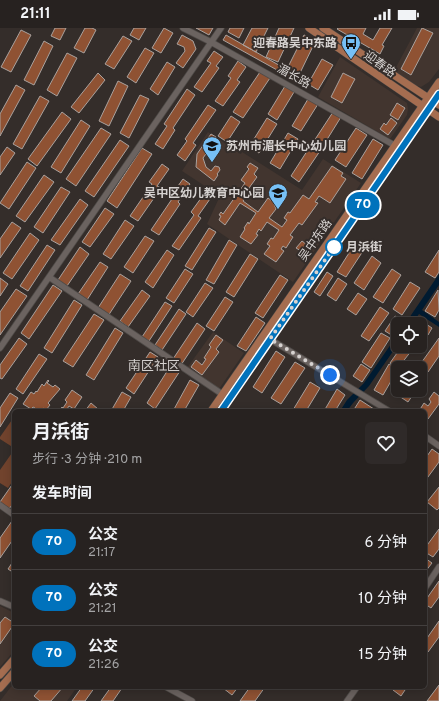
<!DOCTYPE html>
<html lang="zh">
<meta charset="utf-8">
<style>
body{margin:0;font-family:Overpass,"Noto Sans SC",sans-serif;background:#2f2a29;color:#f1f3f6;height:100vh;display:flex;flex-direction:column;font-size:15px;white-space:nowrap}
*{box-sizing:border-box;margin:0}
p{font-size:13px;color:#a4a4a5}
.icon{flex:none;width:22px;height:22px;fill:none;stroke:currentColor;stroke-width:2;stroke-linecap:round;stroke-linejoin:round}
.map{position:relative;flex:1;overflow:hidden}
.panel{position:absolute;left:12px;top:381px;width:415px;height:280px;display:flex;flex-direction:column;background:#272220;border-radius:6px;box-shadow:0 2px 10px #0003,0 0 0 1px #433f3e}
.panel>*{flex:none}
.badge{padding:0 8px;border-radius:13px;font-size:14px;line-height:26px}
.fabs{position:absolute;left:391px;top:289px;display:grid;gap:8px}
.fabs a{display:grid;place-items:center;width:36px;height:36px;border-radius:6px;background:#272220;box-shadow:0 2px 10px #0003,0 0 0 1px #433f3e;font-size:20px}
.you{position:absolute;width:20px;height:20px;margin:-10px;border:3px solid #fff;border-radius:50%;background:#1a73e8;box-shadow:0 0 0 6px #1a73e833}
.map>.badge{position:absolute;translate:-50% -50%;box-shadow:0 0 0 2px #fff}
h2{padding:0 20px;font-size:15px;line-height:36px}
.round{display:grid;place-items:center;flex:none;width:42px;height:42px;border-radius:6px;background:#2f2a29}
.overview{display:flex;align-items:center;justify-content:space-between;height:68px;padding:0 20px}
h1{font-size:19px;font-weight:700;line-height:30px}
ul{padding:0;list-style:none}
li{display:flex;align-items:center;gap:12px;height:56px;padding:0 20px;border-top:1px solid #433f3e}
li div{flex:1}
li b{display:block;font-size:15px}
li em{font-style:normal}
li .badge{min-width:44px;font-weight:700;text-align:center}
.status{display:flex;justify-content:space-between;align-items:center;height:28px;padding:0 20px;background:#272220;direction:ltr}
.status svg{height:11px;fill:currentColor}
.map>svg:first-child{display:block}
.built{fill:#42352f}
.green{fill:#71432d}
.water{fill:#001b31}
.building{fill:#8f5233;stroke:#a9a19d}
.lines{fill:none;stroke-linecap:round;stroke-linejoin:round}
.minor-casing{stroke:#4f4b48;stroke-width:7}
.major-casing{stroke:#4f4b48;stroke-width:8}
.minor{stroke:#6b6360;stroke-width:5.5}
.major{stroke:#a56d50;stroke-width:7}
.line-casing{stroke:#fff;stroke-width:9}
.line{stroke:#0072bc;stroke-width:6}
.walk{stroke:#d6d2d0;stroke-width:4;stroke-dasharray:0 7.2}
.stop-dot{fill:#fff;stroke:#0072bc;stroke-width:2}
.labels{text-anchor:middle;stroke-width:4;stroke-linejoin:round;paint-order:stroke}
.poi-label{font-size:12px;font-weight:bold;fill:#d6d2d0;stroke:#342d2a;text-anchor:end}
.street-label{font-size:12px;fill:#d6d2d0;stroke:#342d2a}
.stop-label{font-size:12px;font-weight:bold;fill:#d6d2d0;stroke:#342d2a;text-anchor:start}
.neighbourhood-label{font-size:13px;fill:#d6d2d0;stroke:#342d2a}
</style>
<div class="status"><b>21:11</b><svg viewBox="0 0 49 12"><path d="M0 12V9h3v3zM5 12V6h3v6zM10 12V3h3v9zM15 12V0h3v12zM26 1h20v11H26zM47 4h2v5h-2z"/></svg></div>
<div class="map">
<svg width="439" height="673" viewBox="0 0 439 673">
<rect width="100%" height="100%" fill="#342d2a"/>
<path class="built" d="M417 0H439V41L429 54 421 59 415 57 394 43Z
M340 29 407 75 408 81 407 87 390 111 318 69Z
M208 104 241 126 242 124 302 162 323 131 361 155 293 254 207 196 220 168 182 143Z
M213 304 244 325 219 361 187 340Z
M0 578 14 585V623L0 639Z
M14 655V659H77L67 673H0Z"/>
<path class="green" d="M14 389V420L0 411V409Z
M14 422V451L8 460 0 455V442Z"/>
<path class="water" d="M439 246V257L422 282 439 294V299L419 286 412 296H405Z
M398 306V316L369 358 353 375 347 383H340L347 372 364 355Z"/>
<path class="building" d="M55 0H66L60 12 51 8Z
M85 0H92L96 2 84 25 74 20Z
M134 0H146L139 12 130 7Z
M164 0 173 5 161 25 152 20Z
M196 0H213L209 7Z
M230 0H244L239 10 228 4Z
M252 0H268L256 24 243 17Z
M279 0H294L278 34 266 29Z
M338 0H366L363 6 373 12 380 0H392L382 17 384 18 380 26 337 1Z
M422 0 433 5 411 47 401 41Z
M21 2 31 7 11 44 1 39Z
M182 7 193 13 196 21 183 40 176 35 185 23 184 19 177 16Z
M226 7 298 48 295 52 223 12Z
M304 7 316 12 299 47 287 41Z
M123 8 132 13 114 41 105 36Z
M44 13 53 18 34 57 24 52Z
M145 20 154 25 136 55 127 49Z
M214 23 223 29 216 38 219 40 202 64 194 59 211 35 207 33Z
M67 25 77 30 57 68 47 62Z
M322 31 333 37 318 62 308 56Z
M238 33 246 39 237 52 240 54 223 78 215 73 231 50 228 48Z
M167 34 175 39 158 67 150 61Z
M260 44 270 50 243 90 233 84Z
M98 45 105 52 79 85 71 79Z
M343 45 355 51 342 75 331 69Z
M118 53 128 58 109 98 99 93Z
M16 57 25 62 0 108V86Z
M285 58 294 64 277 92 268 86Z
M187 61 195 67 173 100 175 102 163 121 155 116 167 98 164 96Z
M140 67 149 71 129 110 120 105Z
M40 68 49 73 22 121 13 116Z
M308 71 318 76 301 103 292 98Z
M397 75 405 80 398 92 390 87Z
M208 77 216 82 193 115 196 117 185 133 177 127 187 113 185 111Z
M62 84 71 91 37 138 28 131Z
M333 84 341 89 323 118 314 113Z
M231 88 240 94 227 114 218 108Z
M267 90 277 96 259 125 249 119Z
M391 90 397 95 388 107 380 101 384 95 386 97Z
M81 92 90 98 61 145 51 139Z
M101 100 111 106 76 158 66 151Z
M356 100 367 107 346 139 335 132Z
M288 105 298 111 280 141 270 135Z
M211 106 216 109 213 116 203 130 206 139 211 143 215 138 219 139 220 142 217 146 218 147 214 153 196 139 197 126Z
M373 111 383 117 362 151 352 145Z
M120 112 129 118 94 169 85 163Z
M311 117 320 123 299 154 291 148Z
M7 119 15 125 0 147V129Z
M142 120 152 126 117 180 107 173Z
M27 134 36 140 9 181 0 175Z
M250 135 258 140 254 146 257 149 249 160 251 162 243 173 258 184 268 170 275 175 274 176 276 181 269 190 282 199 287 192 284 190 288 184 290 185 303 167 309 171 332 138 343 145 341 148 346 151 330 175 319 168 315 174 318 175 302 197 299 195 290 207 293 209 286 220 283 218 281 221 284 223 276 234 264 226 270 218 267 216 271 210 273 211 279 202 267 194 261 203 259 201 256 206 258 207 251 216 240 209 245 201 244 200 248 194 249 196 256 185 240 175 225 197 219 192 221 188 219 187 221 184 223 186 245 155 241 152 249 141 247 139Z
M162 136 169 141 157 158 161 160 138 193 130 188 152 156 149 154Z
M44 147 54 154 25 194 16 188Z
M183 151 190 156 178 174 180 176 159 207 151 202 172 171 170 169Z
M61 159 70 164 43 205 34 199Z
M204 166 210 171 198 188 201 190 179 222 172 218 194 187 191 184Z
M80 171 88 177 60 217 51 212Z
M105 180 114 186 90 219 82 214Z
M125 192 134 198 111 231 103 226Z
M12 194 21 200 0 230V211Z
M209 200 216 204 192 242 185 238Z
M30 205 39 212 12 251 3 245Z
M145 208 154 213 133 245 124 239Z
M229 212 237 217 214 256 206 252Z
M302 213 306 216 301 223 296 220Z
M47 217 55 222 28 263 20 258Z
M354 217 363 223 346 249 337 244Z
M80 219 89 226 67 258 58 252Z
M167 222 174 227 153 260 145 254Z
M439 222V244L435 250 425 244Z
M250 226 258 231 234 269 226 264Z
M372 228 381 235 364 262 354 255Z
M100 234 108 239 87 272 78 266Z
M185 241 193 246 174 275 166 270Z
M392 241 401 247 383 275 373 269Z
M327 244 333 248 320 268 314 264Z
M120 246 131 253 108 288 98 280Z
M280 247 288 252 263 290 255 285Z
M0 250 8 256 0 268Z
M338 250 347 256 336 273 327 267Z
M410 254 420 260 402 287 393 281Z
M205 255 213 260 193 289 186 284Z
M53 257 62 263 29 311 21 305Z
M16 261 27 268 0 307V284Z
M142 262 150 268 128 299 120 293Z
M438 262 439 282 435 289 425 283Z
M358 265 367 271 356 287 347 281Z
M225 269 233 274 214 303 206 298Z
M74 272 82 277 52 325 44 320Z
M165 274 172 278 149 313 142 309Z
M380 279 389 285 369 313 361 308Z
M179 281 186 286 162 322 155 317Z
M94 286 104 292 73 339 63 333Z
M395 288 403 293 400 296H398V300L393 308 385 303Z
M256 289 265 295 246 323 237 318Z
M417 290 432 300 428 307 420 302V296H414Z
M197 295 205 301 181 337 173 331Z
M115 300 123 305 94 352 86 347Z
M381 305 390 310 371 340 362 334Z
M216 307 223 312 216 321 219 324 202 347 191 339 196 332 202 337 206 331 204 330 211 319 209 317Z
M19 310 27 316 2 351 0 350V337Z
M439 310V328L428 344 419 338Z
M402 318H415L398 340 390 335Z
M276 323 285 329 262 365 253 359Z
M150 324 158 329 134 366 126 360Z
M39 326 47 331 23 366 16 361Z
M295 334 305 340 281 376 271 370Z
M361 336 370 342 362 354 353 348Z
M389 336 398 341 383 367 374 362Z
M171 337 180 343 155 381 147 375Z
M48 352 49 353 47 355 53 359 55 357 60 361 48 375 50 377 46 382 43 380 42 383H33L35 380 33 379 31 381 23 376 31 364 34 366 36 363 37 364 42 356 44 358Z
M190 352 199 357 184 383H173Z
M310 354 320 360 306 383H295L293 382Z
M337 361 345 367 335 383H324Z
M72 362 82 369 74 381 69 378 67 381 70 383H59L62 379 63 380 67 374 65 372Z
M403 362H416L408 374 399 368Z
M122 364 131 369 123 383H111Z
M434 364 439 368V376L428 391 425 388V383H419L424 375 428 378 431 374 429 371Z
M10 365 18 370 0 399V380Z
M360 372 377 383H353Z
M91 375 98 381 97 383H85Z
M432 421 439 426V434L425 453V431Z
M14 454V474L9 481 0 474Z
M439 459V480L437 482 427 474Z
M12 493 14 494V510L0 530V510Z
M439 501V521L433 529 425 524V520Z
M425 530 432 535 425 544Z
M14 532V545L8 541Z
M439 553V569L431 580 425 576V573Z
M5 589 14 595V596L0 616V595Z
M439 593V609L428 624 425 622V613Z
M439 657V673H427Z
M42 659H63L51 673H40L34 668Z
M82 659H95L85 673H72Z
M111 659H120L122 660 113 673H101Z
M224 659H238L232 667 223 660Z
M250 659H265L255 673H240Z
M395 659H407L401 668 393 662Z"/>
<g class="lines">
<g class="minor-casing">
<path id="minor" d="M183 0 211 14 394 117
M49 249 222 366
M268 310 389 383
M0 320 221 0
M425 408 439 418
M0 477 14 487
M425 560 439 539
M0 573 14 579
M166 659 192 673
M347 673 357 659"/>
</g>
<g class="major-casing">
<path id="major" d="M309 0 439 89
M323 0 439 77
M211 383 439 54
M221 383 439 66
M0 647 14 631
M0 660 14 644"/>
</g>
<use href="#minor" class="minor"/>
<use href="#major" class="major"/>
</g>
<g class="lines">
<g class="line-casing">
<path id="line" d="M221 383 439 66"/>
</g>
<use href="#line" class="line"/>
<path class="walk" d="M330 347 270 311 334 219"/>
</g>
<defs>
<g id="bus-pin" transform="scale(1)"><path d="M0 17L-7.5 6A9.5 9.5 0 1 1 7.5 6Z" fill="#76c0f6" stroke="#342d2a"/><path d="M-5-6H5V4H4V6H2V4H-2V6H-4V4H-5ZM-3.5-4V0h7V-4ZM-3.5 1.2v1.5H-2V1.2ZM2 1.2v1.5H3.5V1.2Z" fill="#111"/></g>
<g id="school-pin" transform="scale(1)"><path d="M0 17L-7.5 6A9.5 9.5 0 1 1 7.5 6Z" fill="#76c0f6" stroke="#342d2a"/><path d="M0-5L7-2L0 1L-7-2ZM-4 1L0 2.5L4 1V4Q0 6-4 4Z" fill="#111"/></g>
</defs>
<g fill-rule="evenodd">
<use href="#bus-pin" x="351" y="15"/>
<use href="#school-pin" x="212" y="118"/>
<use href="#school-pin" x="278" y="165"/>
</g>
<circle class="stop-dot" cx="334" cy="219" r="8"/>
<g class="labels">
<g class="poi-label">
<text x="337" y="19">迎春路吴中东路</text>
<text x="226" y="122" text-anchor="start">苏州市湄长中心幼儿园</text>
<text x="264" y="169">吴中区幼儿教育中心园</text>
</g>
<g class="street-label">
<text transform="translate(380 36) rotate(35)" y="4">迎春路</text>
<text transform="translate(294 48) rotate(29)" y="4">湄长路</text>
<text transform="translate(315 212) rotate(-55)" y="4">吴中东路</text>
</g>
<g class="stop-label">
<text x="346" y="223">月浜街</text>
</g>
<g class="neighbourhood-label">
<text x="154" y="342">南区社区</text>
</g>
</g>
</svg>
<div class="fabs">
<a><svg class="icon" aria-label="locate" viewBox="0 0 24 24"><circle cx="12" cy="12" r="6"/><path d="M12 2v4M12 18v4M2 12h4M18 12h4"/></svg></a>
<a><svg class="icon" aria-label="layers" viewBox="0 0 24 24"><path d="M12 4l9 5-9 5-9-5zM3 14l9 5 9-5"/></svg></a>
</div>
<div class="you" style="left:330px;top:347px"></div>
<b class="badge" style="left:363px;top:177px;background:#0072bc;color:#fff">70</b>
<section class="panel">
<div class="overview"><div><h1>月浜街</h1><p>步行 · 3 分钟 · 210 m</p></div><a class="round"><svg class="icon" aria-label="heart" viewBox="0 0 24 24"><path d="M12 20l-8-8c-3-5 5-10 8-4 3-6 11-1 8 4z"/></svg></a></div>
<h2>发车时间</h2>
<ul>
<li><span class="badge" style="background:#0072bc;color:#fff">70</span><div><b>公交</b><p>21:17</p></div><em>6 分钟</em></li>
<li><span class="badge" style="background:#0072bc;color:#fff">70</span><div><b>公交</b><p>21:21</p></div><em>10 分钟</em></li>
<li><span class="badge" style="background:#0072bc;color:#fff">70</span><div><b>公交</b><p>21:26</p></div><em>15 分钟</em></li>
</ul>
</section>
</div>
